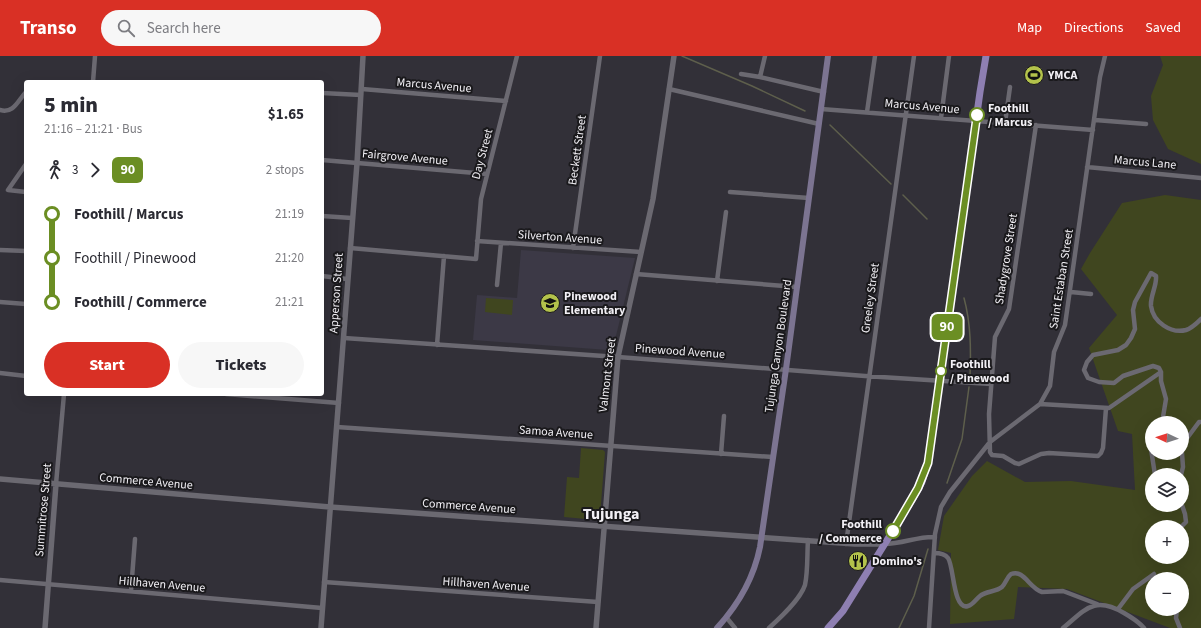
<!DOCTYPE html>
<meta charset="utf-8">
<style>
body{margin:0;font-family:"Source Sans 3",sans-serif;background:#f7f7f7;color:#2b2b33;height:100vh;display:flex;flex-direction:column;font-size:15px;white-space:nowrap}
*{box-sizing:border-box;margin:0}
p{font-size:13px;color:#7c7c81}
.icon{flex:none;width:22px;height:22px;fill:none;stroke:currentColor;stroke-width:2;stroke-linecap:round;stroke-linejoin:round}
.map{position:relative;flex:1;overflow:hidden}
.drawer{position:absolute;left:24px;top:24px;width:300px;height:316px;display:flex;flex-direction:column;background:#fff;border-radius:4px;box-shadow:0 4px 16px #0002}
.drawer>*{flex:none}
.badge{padding:0 8px;border-radius:6px;font-size:14px;line-height:26px}
.needle{width:26px;rotate:274deg}
.buttons{position:absolute;left:1145px;top:360px;display:grid;gap:8px}
.buttons a{display:grid;place-items:center;width:44px;height:44px;border-radius:50%;background:#fff;box-shadow:0 4px 16px #0002;font-size:20px}
.map>.badge{position:absolute;translate:-50% -50%;box-shadow:0 0 0 2px #fff}
.legs{display:flex;align-items:center;gap:6px;height:44px;padding:0 20px;font-size:13px}
.legs p{margin-inline-start:auto}
.head{display:flex;align-items:center;justify-content:space-between;height:68px;padding:0 20px}
h1{font-size:22px;font-weight:800;line-height:30px}
.primary-button{display:flex;gap:8px;margin-top:auto;padding:8px 20px}
.primary-button a{flex:1;height:46px;border-radius:24px;background:#d93025;color:#fff;font-size:16px;font-weight:800;line-height:46px;text-align:center}
.primary-button a+a{background:#f7f7f7;color:#2b2b33}
ul{padding:0 20px;list-style:none}
li{display:flex;align-items:center;gap:14px;height:44px;font-size:15px}
li i{display:grid;place-items:center;width:6px;height:100%;margin:0 5px;background:currentColor}
li i::after{content:'';width:10px;height:10px;margin:-5px;border:3px solid;border-radius:50%;background:#fff}
li p{margin-inline-start:auto}
li:first-child i{background:linear-gradient(#0000 50%,currentColor 0)}
li:last-child i{background:linear-gradient(currentColor 50%,#0000 0)}
header{display:flex;align-items:center;gap:24px;box-sizing:border-box;height:56px;padding:0 20px;background:#d93025;color:#fff}
header strong{font-size:19px}
nav{display:flex;gap:22px;margin-inline-start:auto;font-size:14px}
.search{width:280px;height:36px;background:#f7f7f7;display:flex;align-items:center;gap:10px;box-sizing:border-box;padding:0 14px;border-radius:22px;color:#7c7c81;font-size:15px}
.map>svg:first-child{display:block}
.built{fill:#3c3946}
.green{fill:#40461f;fill-rule:evenodd}
.lines{fill:none;stroke-linecap:round;stroke-linejoin:round}
.stream{stroke:#5e5f4c;stroke-width:1.5}
.minor{stroke:#6b6971;stroke-width:4.5}
.tertiary{stroke:#6b6971;stroke-width:5.5}
.secondary{stroke:#7c7491;stroke-width:6}
.primary{stroke:#8e7fb2;stroke-width:7}
.line-1-casing{stroke:#fff;stroke-width:9}
.line-1{stroke:#6b8e23;stroke-width:6}
.stop-1-dot{fill:#fff;stroke:#6b8e23;stroke-width:2}
.labels{text-anchor:middle;stroke-width:4;stroke-linejoin:round;paint-order:stroke}
.poi-label{font-size:12px;font-weight:bold;fill:#f2f0f5;stroke:#1a191c;text-anchor:start}
.street-label{font-size:12px;fill:#f2f0f5;stroke:#1a191c}
.stop-label{font-size:12px;font-weight:bold;fill:#f2f0f5;stroke:#1a191c;text-anchor:start}
.district-label{font-size:16px;font-weight:bold;fill:#f2f0f5;stroke:#1a191c}
</style>
<header>
<strong>Transo</strong>
<div class="search"><svg class="icon" aria-label="search" viewBox="0 0 24 24"><circle cx="10" cy="10" r="6"/><path d="M15 15l6 6"/></svg>Search here</div>
<nav><a>Map</a><a>Directions</a><a>Saved</a></nav>
</header>
<div class="map">
<svg width="1201" height="572" viewBox="0 0 1201 572">
<rect width="100%" height="100%" fill="#323038"/>
<path class="built" d="M521 194 635 202 613 292 608 294 473 284 477 239 517 242Z"/>
<path class="green" d="M1160 0H1201V108L1168 93 1153 64 1151 40 1163 9Z
M1165 139 1201 144V572H1170L1067 533 1018 531 1014 563 950 568 951 497 938 494 944 460 972 420 987 405 1025 426 1071 425 1135 434 1132 378 1118 375 1089 292 1117 259 1081 213 1090 197 1122 147ZM1152 367H1182V397H1152ZM1152 419H1182V449H1152ZM1152 471H1182V501H1152ZM1152 523H1182V553H1152Z
M486 242 513 244 512 259 485 256Z
M581 392 603 394 605 396 600 461 597 464 564 461 567 421 579 422Z"/>
<g class="lines">
<path class="stream" d="M682 0 752 30 805 55
M830 69 891 128
M903 139 927 163
M964 242C971 268 971 294 970 321
M947 427 962 383 969 331
M899 572 914 540 928 493"/>
<path class="minor" d="M741 18 760 21 824 36
M760 21 765 0
M93 26 95 0
M362 33 506 45
M669 33 819 68
M322 37 361 39
M821 53 1093 74
M0 54C14 58 18 44 26 36
M867 56 875 0
M941 62 949 0
M1095 64 1146 68
M1005 67 1010 31
M1036 69 1009 253 995 281 989 358 990 396 992 399 1003 400 1015 407 1019 408 1041 398 1049 397 1098 400 1101 397 1103 392 1106 352
M322 104 487 118
M26 108 8 134 26 136
M1087 111 1201 122
M730 136 809 142
M322 160 352 162
M477 185 641 196
M350 192 476 203 481 143 517 0
M573 192 600 0
M0 194 26 195
M636 218 797 231
M322 220 347 223
M717 225 726 156
M497 229 501 187
M1071 236 1091 238
M0 246 26 248
M344 282 618 301 865 320 991 328
M437 289 444 200
M0 317 26 320
M226 338 339 347
M1040 348 1109 352 1161 316
M1162 367 1166 343 1161 325V316L1159 312 1153 310 1123 320 1114 327 1099 326 1088 322 1084 314 1087 306 1093 299 1118 294 1126 289 1131 282 1135 273 1133 254 1135 246 1151 217 1156 220C1157 230 1150 240 1151 250 1153 266 1171 278 1186 274 1192 272 1197 267 1201 263
M337 371 773 401
M1152 386 1151 393 1155 419
M1182 389 1199 366H1201
M721 398 724 360
M1181 419 1183 411 1182 397
M56 428 64 338
M1181 471 1186 466 1185 458 1182 449
M846 488 914 0
M884 488C903 488 918 480 935 481
M934 497C939 497 945 498 948 502 954 510 953 555 968 550 973 549 976 543 980 540 986 535 996 536 1002 531 1006 527 1007 521 1011 518 1024 513 1029 532 1042 536L1063 535 1097 548
M0 524 322 552
M324 526 598 546
M1182 533V532
M131 535 135 483
M1118 553 1133 533 1154 518
M1177 553 1176 562 1180 572
M726 561 735 572
M769 572C780 562 800 544 805 529 808 515 807 498 808 484
M929 572 935 478 941 451 950 436 990 386 1040 348 1050 330 1054 296 1065 269 1100 21 1105 0
M1063 572C1085 554 1094 539 1124 557 1131 561 1138 565 1144 572"/>
<path class="tertiary" d="M0 423 330 451 855 488H884
M45 572 56 428
M321 572 357 107 363 0
M596 572 618 301 653 143 674 0"/>
<path class="secondary" d="M717 572C738 549 754 521 760 491L786 313 828 0"/>
<path class="primary" d="M828 572 843 555 912 444 922 426 928 407 980 36 986 0"/>
</g>
<g class="lines">
<g class="line-1-casing">
<path id="line-1" d="M893 475 918 432 928 407 977 59"/>
</g>
<use href="#line-1" class="line-1"/>
</g>
<defs>
<g id="stadium-disc" transform="scale(1)"><circle r="9.5" fill="#b3c24b" stroke="#1a191c"/><path d="M0-5a6.5 5 0 1 0 0 10a6.5 5 0 1 0 0-10ZM-3.5-1.8h7v3.6h-7Z" fill="#111"/></g>
<g id="school-disc" transform="scale(1)"><circle r="9.5" fill="#b3c24b" stroke="#1a191c"/><path d="M0-5L7-2L0 1L-7-2ZM-4 1L0 2.5L4 1V4Q0 6-4 4Z" fill="#111"/></g>
<g id="restaurant-disc" transform="scale(1)"><circle r="9.5" fill="#b3c24b" stroke="#1a191c"/><path d="M-5-6h1v4h1v-4h1v4h1v-4h1v5L-1.5 .5V6h-2V.5L-5-1ZM5-6V6H3V1.5H1.5Q1.5-4 5-6Z" fill="#111"/></g>
</defs>
<g fill-rule="evenodd">
<use href="#stadium-disc" x="1034" y="19"/>
<use href="#school-disc" x="550" y="247"/>
<use href="#restaurant-disc" x="858" y="505"/>
</g>
<g class="stop-1-dot">
<circle cx="977" cy="59" r="7"/>
<circle cx="941" cy="315" r="5"/>
<circle cx="893" cy="475" r="7"/>
</g>
<g class="labels">
<g class="poi-label">
<text x="1048" y="23">YMCA</text>
<text x="564" y="244">Pinewood<tspan x="564" dy="14">Elementary</tspan></text>
<text x="872" y="509">Domino's</text>
</g>
<g class="street-label">
<text transform="translate(434 29) rotate(5)" y="4">Marcus Avenue</text>
<text transform="translate(922 50) rotate(5)" y="4">Marcus Avenue</text>
<text transform="translate(577 94) rotate(-82)" y="4">Beckett Street</text>
<text transform="translate(482 98) rotate(-75)" y="4">Day Street</text>
<text transform="translate(405 101) rotate(5)" y="4">Fairgrove Avenue</text>
<text transform="translate(1145 106) rotate(5)" y="4">Marcus Lane</text>
<text transform="translate(560 181) rotate(4)" y="4">Silverton Avenue</text>
<text transform="translate(1006 203) rotate(-81)" y="4">Shadygrove Street</text>
<text transform="translate(1061 223) rotate(-81)" y="4">Saint Estaban Street</text>
<text transform="translate(336 237) rotate(-86)" y="4">Apperson Street</text>
<text transform="translate(870 242) rotate(-82)" y="4">Greeley Street</text>
<text transform="translate(778 290) rotate(-82)" y="4">Tujunga Canyon Boulevard</text>
<text transform="translate(680 295) rotate(4)" y="4">Pinewood Avenue</text>
<text transform="translate(607 319) rotate(-83)" y="4">Valmont Street</text>
<text transform="translate(556 376) rotate(4)" y="4">Samoa Avenue</text>
<text transform="translate(146 425) rotate(5)" y="4">Commerce Avenue</text>
<text transform="translate(469 450) rotate(4)" y="4">Commerce Avenue</text>
<text transform="translate(43 454) rotate(-85)" y="4">Summitrose Street</text>
<text transform="translate(162 528) rotate(5)" y="4">Hillhaven Avenue</text>
<text transform="translate(486 528) rotate(4)" y="4">Hillhaven Avenue</text>
</g>
<g class="stop-label">
<text x="988" y="56">Foothill<tspan x="988" dy="14">/ Marcus</tspan></text>
<text x="950" y="312">Foothill<tspan x="950" dy="14">/ Pinewood</tspan></text>
<text x="882" y="472" text-anchor="end">Foothill<tspan x="882" dy="14">/ Commerce</tspan></text>
</g>
<g class="district-label">
<text x="611" y="463">Tujunga</text>
</g>
</g>
</svg>
<div class="buttons">
<a><svg class="needle" viewBox="-14 -14 28 28"><path d="M0-13l5 13h-10z" fill="#e53935"/><path d="M0 13l5-13h-10z" fill="#7c7c81"/></svg></a>
<a><svg class="icon" aria-label="layers" viewBox="0 0 24 24"><path d="M12 4l9 5-9 5-9-5zM3 14l9 5 9-5"/></svg></a>
<a>+</a>
<a>−</a>
</div>
<b class="badge" style="left:947px;top:271px;background:#6b8e23;color:#fff">90</b>
<section class="drawer">
<div class="head"><div><h1>5 min</h1><p>21:16 – 21:21 · Bus</p></div><b>$1.65</b></div>
<div class="legs"><svg class="icon" aria-label="walk" viewBox="0 0 24 24"><circle cx="13" cy="4" r="2"/><path d="M13 8l-2 6 4 7M11 14l-3 7M7 12l3-4h3l4 4"/></svg>3<svg class="icon" aria-label="forward" viewBox="0 0 24 24"><path d="M9 5l7 7-7 7"/></svg><b class="badge" style="background:#6b8e23;color:#fff">90</b><p>2 stops</p></div>
<ul>
<li><i style="color:#6b8e23"></i><b>Foothill / Marcus</b><p>21:19</p></li>
<li><i style="color:#6b8e23"></i><span>Foothill / Pinewood</span><p>21:20</p></li>
<li><i style="color:#6b8e23"></i><b>Foothill / Commerce</b><p>21:21</p></li>
</ul>
<div class="primary-button"><a>Start</a><a>Tickets</a></div>
</section>
</div>
